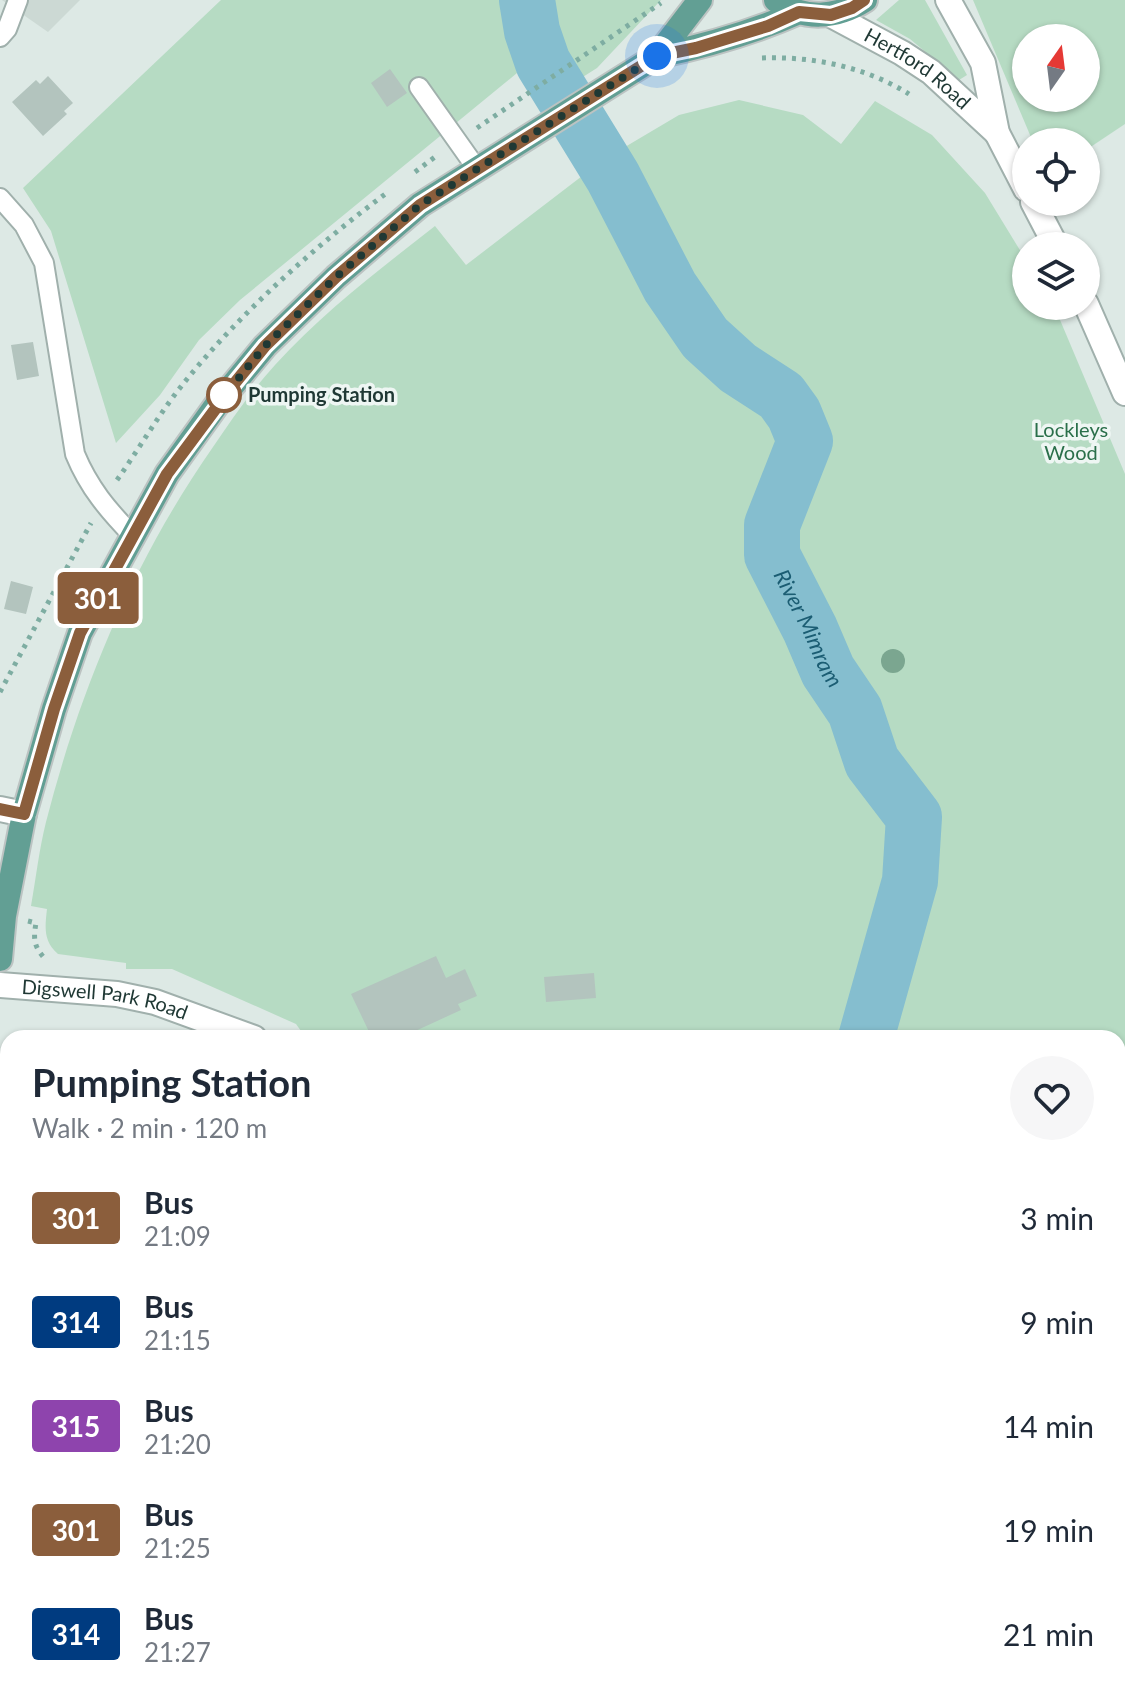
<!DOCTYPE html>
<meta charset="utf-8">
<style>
body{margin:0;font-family:Lato,sans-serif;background:#f6f6f7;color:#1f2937;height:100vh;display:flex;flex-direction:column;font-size:30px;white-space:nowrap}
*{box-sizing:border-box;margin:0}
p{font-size:26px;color:#747a83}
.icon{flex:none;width:44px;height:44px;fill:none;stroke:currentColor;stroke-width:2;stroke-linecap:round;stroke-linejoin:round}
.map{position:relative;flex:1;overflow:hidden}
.details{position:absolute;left:0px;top:1030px;width:1126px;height:674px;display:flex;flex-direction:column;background:#fff;border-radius:24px 24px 0 0;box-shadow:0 2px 6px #0004}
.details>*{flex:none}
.badge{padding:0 16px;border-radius:6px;font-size:28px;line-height:52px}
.needle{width:52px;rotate:14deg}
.buttons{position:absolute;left:1012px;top:24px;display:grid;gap:16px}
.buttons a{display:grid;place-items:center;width:88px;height:88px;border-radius:50%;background:#fff;box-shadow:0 2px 6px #0004;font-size:40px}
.you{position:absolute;width:40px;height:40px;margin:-20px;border:6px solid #fff;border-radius:50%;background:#1a73e8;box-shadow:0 0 0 12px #1a73e833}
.map>.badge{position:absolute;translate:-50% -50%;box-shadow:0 0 0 4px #fff}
.round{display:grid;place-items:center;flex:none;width:84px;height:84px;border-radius:42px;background:#f6f6f7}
.head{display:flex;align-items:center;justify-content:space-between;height:136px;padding:0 32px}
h1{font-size:38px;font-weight:700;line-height:60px}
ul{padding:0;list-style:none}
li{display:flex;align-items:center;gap:24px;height:104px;padding:0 32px}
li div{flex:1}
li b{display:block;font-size:30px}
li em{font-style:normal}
li .badge{min-width:88px;font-weight:700;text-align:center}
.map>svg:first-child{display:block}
.built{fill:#ccd9d4}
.green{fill:#b6dbc3;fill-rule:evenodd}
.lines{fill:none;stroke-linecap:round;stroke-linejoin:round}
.river{stroke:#85becf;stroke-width:56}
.building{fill:#b3c4be}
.service-casing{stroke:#a0b0ac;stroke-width:22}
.minor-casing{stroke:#a0b0ac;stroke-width:28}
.tertiary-casing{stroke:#a0b0ac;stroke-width:28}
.primary-casing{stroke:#bcc3c2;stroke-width:28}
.path{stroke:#7eada2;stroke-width:5;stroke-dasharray:4 6;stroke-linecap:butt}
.service{stroke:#fff;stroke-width:18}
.minor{stroke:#fff;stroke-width:24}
.tertiary{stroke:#fff;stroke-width:24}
.primary{stroke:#629f94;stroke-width:24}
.tree{fill:#7ba690}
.line-casing{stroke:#fff;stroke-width:18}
.line{stroke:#8b5e3c;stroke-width:12}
.walk{stroke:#1f3834;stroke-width:8;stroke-dasharray:0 14.4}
.stop-dot{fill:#fff;stroke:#8b5e3c;stroke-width:4}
.labels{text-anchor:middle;stroke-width:7;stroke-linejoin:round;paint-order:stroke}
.street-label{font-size:20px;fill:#1f3834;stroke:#eef6f3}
.stop-label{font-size:20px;font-weight:bold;fill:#1f3834;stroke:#eef6f3;text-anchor:start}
.park-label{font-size:20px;fill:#2a6f4a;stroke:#eef6f3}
.water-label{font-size:22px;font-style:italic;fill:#1b5d73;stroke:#eef6f3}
</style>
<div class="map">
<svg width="1125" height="1703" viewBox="0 0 1125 1703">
<rect width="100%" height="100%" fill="#dde9e5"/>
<path class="built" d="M2 0H80L48 32Z"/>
<path class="green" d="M221 0H509L517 73 240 300 199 340 160 395 116 443 51 231 23 188Z
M540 0H661L597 68 567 87 545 53 537 3Z
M899 0H925L967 75 959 80 910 39 876 20Z
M973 0H1125V124L1086 150V142H1033ZM1026 38H1086V98H1026Z
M739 100 803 115 841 144 875 101 932 135 985 193 1026 260V306L1055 308 1125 474V1703H1057L1041 1696H1118V1038H306L296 1024 172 969H126V963L58 954C43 941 45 927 47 909L31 906C36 878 39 850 46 822 80 689 134 560 213 447 232 419 252 390 275 365 323 312 379 270 435 226L466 265 603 160 679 115Z
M0 1619H8V1696H67L69 1703H0Z
M122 1696H968L983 1703H124Z"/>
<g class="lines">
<g class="river">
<path id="s1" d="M527 0 532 31 543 63 613 177 670 287 705 338 738 368 781 396 794 414 805 441 772 525V555L810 629 828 671 855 711 872 762 914 817 910 881 866 1038"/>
<path d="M783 1703 788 1696"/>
</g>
</g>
<path class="building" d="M390 69 407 93 387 107 371 83Z
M48 76 73 103 64 111 67 114 43 136 12 102 36 80 40 84Z
M33 342 39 376 17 380 11 345Z
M11 581 33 587 26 614 4 609Z
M436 956 446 978 465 969 477 996 458 1004 461 1010 400 1038H372L351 994Z
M594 973 596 998 546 1002 544 977Z"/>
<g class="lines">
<g class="service-casing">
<path id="service" d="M0 37 7 29 18 0
M419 87 477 169
M0 198 24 225 44 263 75 454C89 488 108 510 133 536"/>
</g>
<g class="minor-casing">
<g id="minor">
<path id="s2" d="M0 985 117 994 155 1002 254 1038"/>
<path d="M1010 1696 1028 1703"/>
</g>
</g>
<g class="tertiary-casing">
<g id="tertiary">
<path d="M948 0 983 63 997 133 1026 189"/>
<path id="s3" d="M831 15 902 53 931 72 997 133"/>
<path d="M1033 202 1056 246"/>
<path d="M1086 304 1125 393"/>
<path d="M0 809 24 814"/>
</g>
</g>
<g class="primary-casing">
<path id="primary" d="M776 0C803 21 837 18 865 0
M657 56 700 0
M0 959 4 916 24 814 54 709 80 633 167 474 218 403 265 346 336 277 420 205 657 56C705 46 754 32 799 12
M0 1183 8 1236
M109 1696 110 1703"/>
</g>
<path class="path" d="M762 58C812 56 866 67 909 94
M477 128 661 3
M415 172 439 154
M117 480C139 449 159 414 183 384 240 313 315 246 388 192
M0 692 91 523
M28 921 36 923C33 940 34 947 46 960
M0 1369 8 1402
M0 1698 55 1702 63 1696"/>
<use href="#service" class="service"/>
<use href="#minor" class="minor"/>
<use href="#tertiary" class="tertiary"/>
<use href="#primary" class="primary"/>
</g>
<circle class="tree" cx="893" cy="661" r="12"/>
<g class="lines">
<g class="line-casing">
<path id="line" d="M0 809 24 814 54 709 80 633 167 474 234 384 265 346 336 277 420 205 657 56 696 48 768 26 799 12 831 15 852 8 864 0"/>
</g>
<use href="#line" class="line"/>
<path class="walk" d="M224 395 218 403 265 346 336 277 420 205 657 56"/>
</g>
<circle class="stop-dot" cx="224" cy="395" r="16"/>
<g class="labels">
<g class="street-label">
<text dy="7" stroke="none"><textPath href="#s3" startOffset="102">Hertford Road</textPath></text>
<text dy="7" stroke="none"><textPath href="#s2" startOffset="106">Digswell Park Road</textPath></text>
</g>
<g class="stop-label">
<text x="248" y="402">Pumping Station</text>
</g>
<g class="park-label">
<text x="1071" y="437">Lockleys<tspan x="1071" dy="23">Wood</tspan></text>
</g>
<g class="water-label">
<text dy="8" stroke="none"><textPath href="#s1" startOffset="734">River Mimram</textPath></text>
</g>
</g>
</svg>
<div class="buttons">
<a><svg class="needle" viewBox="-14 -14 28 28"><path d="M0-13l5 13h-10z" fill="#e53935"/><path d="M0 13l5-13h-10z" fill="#747a83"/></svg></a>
<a><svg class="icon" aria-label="locate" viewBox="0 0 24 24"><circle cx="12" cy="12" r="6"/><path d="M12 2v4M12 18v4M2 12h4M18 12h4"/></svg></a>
<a><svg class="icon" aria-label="layers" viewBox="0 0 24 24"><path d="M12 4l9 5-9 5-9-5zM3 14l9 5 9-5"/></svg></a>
</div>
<div class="you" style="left:657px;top:56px"></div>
<b class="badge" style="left:98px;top:598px;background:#8b5e3c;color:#fff">301</b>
<section class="details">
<div class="head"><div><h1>Pumping Station</h1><p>Walk · 2 min · 120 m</p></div><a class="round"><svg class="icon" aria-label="heart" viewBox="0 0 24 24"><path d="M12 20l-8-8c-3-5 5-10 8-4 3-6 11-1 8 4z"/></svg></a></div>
<ul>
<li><span class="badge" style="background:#8b5e3c;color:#fff">301</span><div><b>Bus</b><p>21:09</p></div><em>3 min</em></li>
<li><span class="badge" style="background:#003b80;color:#fff">314</span><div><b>Bus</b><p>21:15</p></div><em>9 min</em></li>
<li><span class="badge" style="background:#8e44ad;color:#fff">315</span><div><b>Bus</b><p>21:20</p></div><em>14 min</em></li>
<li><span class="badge" style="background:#8b5e3c;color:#fff">301</span><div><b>Bus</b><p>21:25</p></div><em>19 min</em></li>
<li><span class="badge" style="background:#003b80;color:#fff">314</span><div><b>Bus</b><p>21:27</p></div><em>21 min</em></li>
</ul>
</section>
</div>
